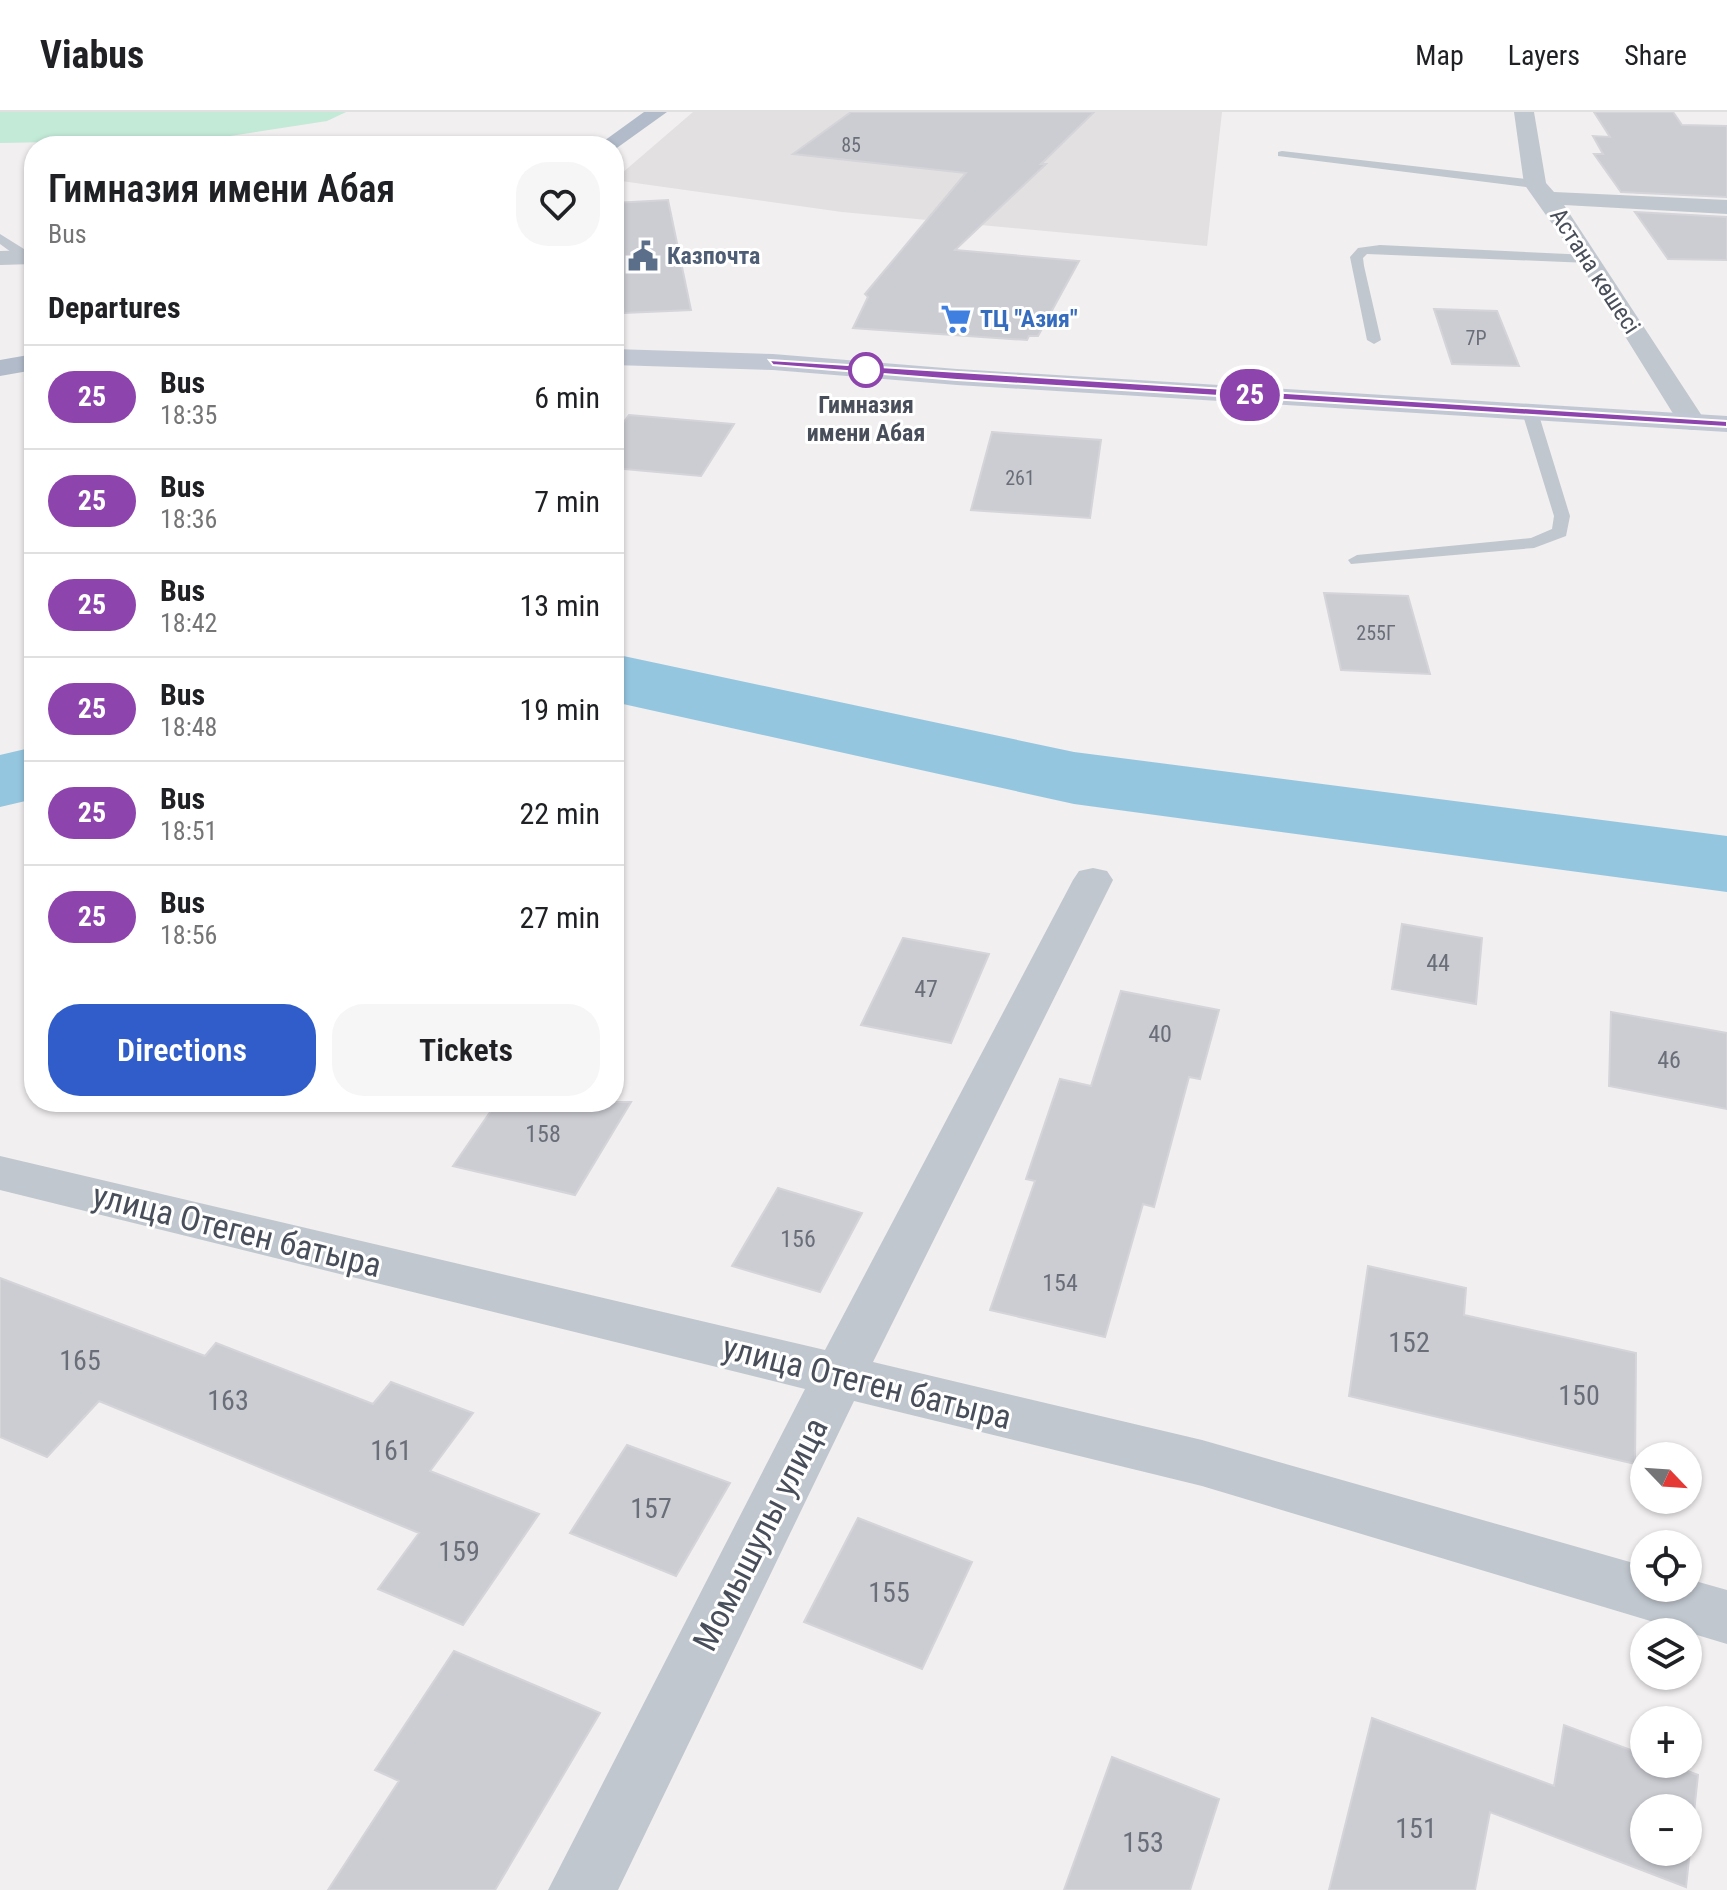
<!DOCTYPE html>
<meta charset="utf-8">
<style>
body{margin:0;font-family:"Roboto Condensed",sans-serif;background:#f6f6f6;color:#202124;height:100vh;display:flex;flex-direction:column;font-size:30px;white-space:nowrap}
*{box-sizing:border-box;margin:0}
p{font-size:26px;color:#757577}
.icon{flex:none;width:44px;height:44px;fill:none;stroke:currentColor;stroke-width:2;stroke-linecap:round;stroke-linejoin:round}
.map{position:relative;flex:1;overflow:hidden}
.details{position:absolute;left:24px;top:24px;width:600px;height:976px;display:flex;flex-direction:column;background:#fff;border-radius:32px;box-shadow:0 2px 6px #0004}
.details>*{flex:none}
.badge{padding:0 16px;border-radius:26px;font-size:28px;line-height:52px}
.needle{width:52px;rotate:115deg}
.tools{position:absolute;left:1630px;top:1330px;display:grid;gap:16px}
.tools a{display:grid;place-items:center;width:72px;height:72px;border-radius:50%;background:#fff;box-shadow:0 2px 6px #0004;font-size:40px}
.map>.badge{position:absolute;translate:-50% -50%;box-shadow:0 0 0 4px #fff}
h2{padding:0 24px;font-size:30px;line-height:72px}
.round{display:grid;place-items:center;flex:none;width:84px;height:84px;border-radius:32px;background:#f6f6f6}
.head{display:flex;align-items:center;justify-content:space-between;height:136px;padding:0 24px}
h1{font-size:38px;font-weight:600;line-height:60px}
.action{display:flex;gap:16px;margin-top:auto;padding:16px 24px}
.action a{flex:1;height:92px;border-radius:32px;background:#305dca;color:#fff;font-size:32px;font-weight:600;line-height:92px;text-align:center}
.action a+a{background:#f6f6f6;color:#202124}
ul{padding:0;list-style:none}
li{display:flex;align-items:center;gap:24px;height:104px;padding:0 24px;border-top:2px solid #e0e0e0}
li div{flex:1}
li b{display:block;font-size:30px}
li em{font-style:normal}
li .badge{min-width:88px;font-weight:700;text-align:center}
header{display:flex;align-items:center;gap:48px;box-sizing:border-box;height:112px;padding:0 40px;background:#fff;border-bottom:2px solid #e0e0e0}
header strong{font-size:38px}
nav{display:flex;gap:44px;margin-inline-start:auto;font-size:28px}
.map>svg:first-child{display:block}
.education{fill:#e2e0e0}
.green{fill:#c3e9d7}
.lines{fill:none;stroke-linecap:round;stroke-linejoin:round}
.river{fill:#95c6e0;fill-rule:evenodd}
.building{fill:#cccdd3;stroke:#d4d4d9;stroke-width:2;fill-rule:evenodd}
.lane{fill:#c1c7cf;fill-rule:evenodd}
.street{fill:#c1c7cf;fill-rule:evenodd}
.secondary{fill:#c2c8d3;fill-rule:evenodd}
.primary{fill:#b2bbca;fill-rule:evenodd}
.line{fill:#8e44ad;stroke:#fff;stroke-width:2}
.stop-dot{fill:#fff;stroke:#8e44ad;stroke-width:4}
.labels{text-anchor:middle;stroke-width:6;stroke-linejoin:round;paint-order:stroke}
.far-number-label{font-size:20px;fill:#6a6e78}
.far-service-label{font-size:24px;font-weight:bold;fill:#4e5e75;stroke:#fff;text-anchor:start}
.far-street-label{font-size:24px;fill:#494f5a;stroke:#fff}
.far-shop-label{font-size:24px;font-weight:bold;fill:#366cbe;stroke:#fff;text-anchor:start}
.far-stop-label{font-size:24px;font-weight:bold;fill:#494f5a;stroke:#fff}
.number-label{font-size:24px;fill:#6a6e78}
.near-number-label{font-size:28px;fill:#6a6e78}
.near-street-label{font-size:34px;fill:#494f5a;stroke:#fff}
</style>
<header>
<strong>Viabus</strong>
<nav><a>Map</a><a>Layers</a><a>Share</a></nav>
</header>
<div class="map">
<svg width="1727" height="1778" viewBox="0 0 1727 1778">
<rect width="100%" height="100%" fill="#f1efef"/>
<path class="education" d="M693 0H1222L1207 134 842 100 614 68Z"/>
<path class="green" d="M0 0H346L327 9 211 27 0 31Z"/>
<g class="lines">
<path class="river" d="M614 542 1074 640 1727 724V780L1074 692 614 590Z
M34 635V687L0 695V643Z"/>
</g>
<path class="building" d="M851 0H1094L1041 52H1046L955 138 1079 149 1038 224H1029L1027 228 853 216 868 185 865 182 966 61 793 42Z
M1594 0H1673L1682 13 1727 14V85L1621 80 1594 42H1603L1593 24 1610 25Z
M668 88 691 198 624 201 614 129V91Z
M1635 100 1727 105V148L1668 147Z
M1434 197 1497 199 1519 254 1452 252Z
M629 303 734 312 701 364 614 356V323Z
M992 320 1101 328 1090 406 971 398Z
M1324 481 1408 484 1430 562 1341 558Z
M1402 812 1482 826 1476 892 1392 877Z
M903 826 989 842 951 931 861 913Z
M1121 879 1219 898 1200 967 1189 965 1154 1095 1143 1092 1105 1225 990 1198 1035 1069 1026 1067 1060 967 1091 974Z
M1611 900 1727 921V997L1609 974Z
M497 990H631L575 1083 453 1054Z
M778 1076 862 1101 820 1180 732 1154Z
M1368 1154 1466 1176 1464 1203 1636 1241 1635 1352 1349 1284Z
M0 1166 205 1244 216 1231 373 1292 391 1270 473 1301 430 1359 539 1402 463 1513 378 1477 419 1421 99 1289 47 1345 0 1325Z
M627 1333 730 1371 676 1464 570 1421Z
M858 1406 972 1450 922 1557 804 1510Z
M454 1539 600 1601 495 1778H328L399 1669 375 1658Z
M1372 1606 1554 1674 1564 1613 1644 1643V1652H1669L1698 1663 1686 1775 1490 1700 1475 1778H1329ZM1644 1696H1688V1740H1644Z
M1112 1645 1219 1687 1190 1778H1064Z"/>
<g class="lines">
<path class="lane" d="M1282 39 1535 68 1541 72 1535 76 1278 44V40Z
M0 122 32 142V148H22L0 132Z
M1380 133 1589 143 1595 147 1589 151 1367 142 1363 146 1364 154 1381 228 1374 232 1367 228 1350 145 1358 136Z
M1530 295 1538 300 1570 404 1566 424 1534 436 1351 452 1348 448 1357 443 1531 426 1552 417 1554 404 1522 300Z"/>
<path class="street" d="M1514 0H1534L1546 71 1554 80 1727 88V102L1564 93 1706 310 1702 316 1692 318 1682 316 1577 147 1524 72Z
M34 138V152L0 153V139Z
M1093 756 1107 759 1113 768 873 1250 1202 1328 1644 1454V1476H1688V1467L1727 1478V1532L1202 1374 854 1289 618 1778H548L805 1277 0 1078V1044L825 1238 1073 768 1079 759Z"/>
<path class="secondary" d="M614 237 773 242 957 257 1727 304V320L957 273 773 258 614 253Z"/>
<path class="primary" d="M644 0H667L614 38V34H597Z
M34 242V258L0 264V248Z"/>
</g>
<path class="line" d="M769 248 1727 309V315L957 268 773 253Z"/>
<defs>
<g id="civic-bare" transform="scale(2.4)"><path d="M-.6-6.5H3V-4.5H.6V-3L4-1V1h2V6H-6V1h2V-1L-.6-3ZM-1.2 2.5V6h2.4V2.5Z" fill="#5c6f8a" stroke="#fff" stroke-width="2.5" paint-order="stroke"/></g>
<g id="supermarket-bare" transform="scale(2.4)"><path d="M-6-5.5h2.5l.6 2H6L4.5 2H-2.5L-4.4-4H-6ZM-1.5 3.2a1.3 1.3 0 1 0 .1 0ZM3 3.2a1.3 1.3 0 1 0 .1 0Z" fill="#3f7fe0" stroke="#fff" stroke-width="2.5" paint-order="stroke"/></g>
</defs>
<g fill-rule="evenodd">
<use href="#civic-bare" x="643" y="144"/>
<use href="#supermarket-bare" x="956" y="207"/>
</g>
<circle class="stop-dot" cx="866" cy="258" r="16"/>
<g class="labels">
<g class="far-number-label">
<text x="851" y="40">85</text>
<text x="1476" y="233">7P</text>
<text x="1020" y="373">261</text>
<text x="1376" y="528">255Г</text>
</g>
<g class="far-service-label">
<text x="667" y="152">Казпочта</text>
</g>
<g class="far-street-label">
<text transform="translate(1595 159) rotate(57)" y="8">Астана көшесі</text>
</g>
<g class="far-shop-label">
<text x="980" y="215">ТЦ "Азия"</text>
</g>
<g class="far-stop-label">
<text x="866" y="301">Гимназия<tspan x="866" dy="28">имени Абая</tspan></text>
</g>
<g class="number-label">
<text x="1438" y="859">44</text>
<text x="926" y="885">47</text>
<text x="1160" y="930">40</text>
<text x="1669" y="956">46</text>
<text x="543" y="1030">158</text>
<text x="798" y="1135">156</text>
<text x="1060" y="1179">154</text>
</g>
<g class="near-number-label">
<text x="1409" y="1240">152</text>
<text x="80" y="1258">165</text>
<text x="1579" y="1293">150</text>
<text x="228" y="1298">163</text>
<text x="391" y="1348">161</text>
<text x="651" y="1406">157</text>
<text x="459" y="1449">159</text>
<text x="889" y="1490">155</text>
<text x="1416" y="1726">151</text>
<text x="1143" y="1740">153</text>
</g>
<g class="near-street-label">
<text transform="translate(237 1118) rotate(14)" y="12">улица Отеген батыра</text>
<text transform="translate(867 1270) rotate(14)" y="12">улица Отеген батыра</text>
<text transform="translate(760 1422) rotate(-63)" y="12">Момышулы улица</text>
</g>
</g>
</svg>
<div class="tools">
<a><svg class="needle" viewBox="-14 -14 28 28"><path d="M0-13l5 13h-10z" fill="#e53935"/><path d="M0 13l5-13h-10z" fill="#757577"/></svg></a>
<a><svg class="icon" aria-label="locate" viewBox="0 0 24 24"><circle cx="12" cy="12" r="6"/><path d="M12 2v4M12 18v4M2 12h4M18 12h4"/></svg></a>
<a><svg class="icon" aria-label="layers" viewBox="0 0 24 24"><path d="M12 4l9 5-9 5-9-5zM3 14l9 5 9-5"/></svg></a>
<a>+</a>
<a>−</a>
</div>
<b class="badge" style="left:1250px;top:283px;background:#8e44ad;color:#fff">25</b>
<section class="details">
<div class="head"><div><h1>Гимназия имени Абая</h1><p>Bus</p></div><a class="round"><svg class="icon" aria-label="heart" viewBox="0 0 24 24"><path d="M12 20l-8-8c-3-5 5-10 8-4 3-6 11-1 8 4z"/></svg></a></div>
<h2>Departures</h2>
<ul>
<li><span class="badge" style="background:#8e44ad;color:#fff">25</span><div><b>Bus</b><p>18:35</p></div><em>6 min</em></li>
<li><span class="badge" style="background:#8e44ad;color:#fff">25</span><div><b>Bus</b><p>18:36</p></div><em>7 min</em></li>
<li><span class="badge" style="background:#8e44ad;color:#fff">25</span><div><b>Bus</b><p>18:42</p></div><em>13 min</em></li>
<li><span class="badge" style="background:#8e44ad;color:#fff">25</span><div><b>Bus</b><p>18:48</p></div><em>19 min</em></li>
<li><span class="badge" style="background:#8e44ad;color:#fff">25</span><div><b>Bus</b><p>18:51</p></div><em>22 min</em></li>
<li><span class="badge" style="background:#8e44ad;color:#fff">25</span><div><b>Bus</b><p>18:56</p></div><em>27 min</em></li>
</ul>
<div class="action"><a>Directions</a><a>Tickets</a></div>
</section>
</div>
